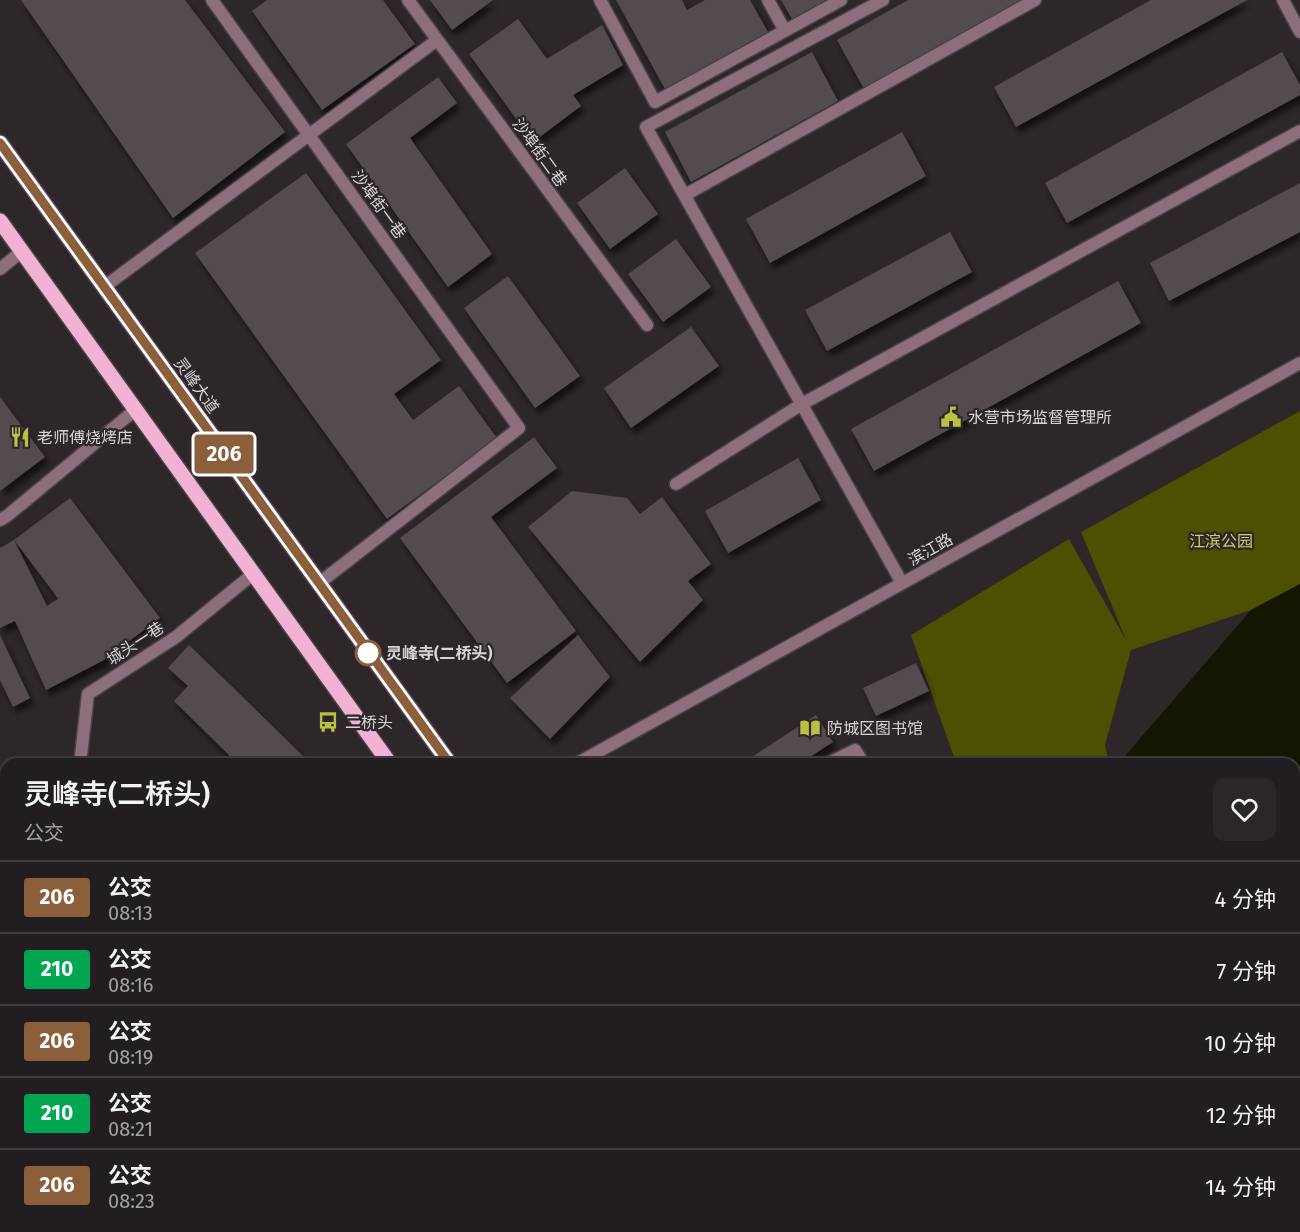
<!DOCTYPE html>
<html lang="zh">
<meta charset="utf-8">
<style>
body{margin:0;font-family:"Fira Sans","Noto Sans SC",sans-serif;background:#2a2629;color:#f1f3f6;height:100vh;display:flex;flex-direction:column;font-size:22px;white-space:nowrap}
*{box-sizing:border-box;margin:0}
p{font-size:20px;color:#a2a2a5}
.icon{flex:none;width:33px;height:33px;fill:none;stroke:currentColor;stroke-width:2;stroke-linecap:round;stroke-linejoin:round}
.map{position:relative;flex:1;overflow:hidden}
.details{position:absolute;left:0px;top:758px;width:1300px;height:476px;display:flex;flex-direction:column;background:#221d20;border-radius:18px 18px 0 0;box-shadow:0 2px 4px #0004,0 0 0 2px #3f3b3e}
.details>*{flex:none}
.badge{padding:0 12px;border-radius:4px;font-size:21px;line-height:39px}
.map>.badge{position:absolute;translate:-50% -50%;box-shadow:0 0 0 3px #fff}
.round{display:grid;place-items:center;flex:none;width:63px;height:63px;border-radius:12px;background:#2a2629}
.summary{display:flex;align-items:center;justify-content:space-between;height:102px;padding:0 24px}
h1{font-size:28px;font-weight:600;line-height:45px}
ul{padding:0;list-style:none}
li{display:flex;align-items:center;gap:18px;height:72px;padding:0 24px;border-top:2px solid #3f3b3e}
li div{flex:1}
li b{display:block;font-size:22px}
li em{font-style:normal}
li .badge{min-width:66px;font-weight:700;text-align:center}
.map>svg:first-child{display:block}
.green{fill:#4d4f01}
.water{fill:#151601}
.building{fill:#524b4e;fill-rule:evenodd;filter:url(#shadow)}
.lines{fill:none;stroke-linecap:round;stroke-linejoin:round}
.service-casing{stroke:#484345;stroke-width:15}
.minor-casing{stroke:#484345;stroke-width:15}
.tertiary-casing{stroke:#484345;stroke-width:15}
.primary-casing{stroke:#484345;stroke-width:18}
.service{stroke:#8c6e7d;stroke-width:12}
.minor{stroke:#8c6e7d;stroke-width:12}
.tertiary{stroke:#8c6e7d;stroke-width:12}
.primary{stroke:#f1b2d3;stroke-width:15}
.line-casing{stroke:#fff;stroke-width:14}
.line{stroke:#8b5e3c;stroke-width:9}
.stop-dot{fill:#fff;stroke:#8b5e3c;stroke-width:3}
.labels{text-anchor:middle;stroke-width:4.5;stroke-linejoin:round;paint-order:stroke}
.street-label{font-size:16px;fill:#d7d4d5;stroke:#2d272a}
.poi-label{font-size:16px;fill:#d7d4d5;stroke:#2d272a;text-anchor:start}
.park-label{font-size:16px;fill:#cbd068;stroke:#2d272a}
.stop-label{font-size:16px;font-weight:bold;fill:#d7d4d5;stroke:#2d272a;text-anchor:start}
</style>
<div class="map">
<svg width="1300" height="1232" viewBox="0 0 1300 1232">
<defs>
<filter id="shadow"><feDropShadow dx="3.5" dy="6" stdDeviation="3" flood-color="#0009"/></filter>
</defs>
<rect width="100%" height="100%" fill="#2d272a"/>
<path class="green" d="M1300 411V584L1251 610 1131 650 1105 745 1109 763H956L911 635 1069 539 1127 642 1081 532Z
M326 1227H719L723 1232H323Z"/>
<path class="water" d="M1300 584V1196L1295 1205 1294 764 1119 763 1251 610Z
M799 1227H1280L1277 1232H793Z"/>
<path class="building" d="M21 0H185L285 132 173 218Z
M267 0H383L415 44 322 110 252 11Z
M430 0H493L452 30Z
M616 0H682L687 10 705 0H750L768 32 665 89Z
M781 0H826L792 19Z
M908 0H1024L864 89 837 40Z
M1151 0H1247L1016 127 994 87Z
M518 19 547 59 602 25 623 65 573 95 581 106 533 142 469 54Z
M812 52 838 101 691 182 665 132Z
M1282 52 1300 85V95L1067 223 1045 183Z
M438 77 457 103 410 138 492 254 448 287 346 144Z
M902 132 926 176 770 263 746 219Z
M625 168 658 214 610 249 577 203Z
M306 173 441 360 394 394 413 420 459 386 497 438 387 519 195 253Z
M1300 183V232L1169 301 1150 263Z
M950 232 972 272 827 351 805 310Z
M676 239 711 287 663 322 628 274Z
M508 276 580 376 535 408 464 308Z
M1118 281 1141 323 874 471 851 429Z
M691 327 719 366 631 428 604 388Z
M0 397 45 457 0 491Z
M534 437 557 468 491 517 576 631 507 683 400 538Z
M798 458 821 500 728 553 705 511Z
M572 491 627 498 640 514 662 497 711 564 688 581 703 600 640 662 528 527Z
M70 498 160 618 104 660 46 690 15 621 0 628V548L14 540ZM14 540 54 593 58 599 47 606Z
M0 635 30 698 13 707 0 680Z
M578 635 610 677 550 739 510 698Z
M189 645 249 703 311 764H238L174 701 188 686 168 668Z
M916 663 929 691 876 716 863 688Z
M816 715 833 742 799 764H741Z
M490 1227H570L572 1232H492Z"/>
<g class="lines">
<g class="service-casing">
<path id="service" d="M212 0 519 428 318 584
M408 0 647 325
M600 0 655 102 841 0
M768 0 785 31
M883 0 646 127 902 583
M1283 0 1300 32
M685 195 1035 0
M0 269 21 252
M104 287 437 40
M676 484 802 404 1300 131
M0 520 7 516 135 410
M80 764 88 694 176 637 253 574
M827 764 855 750 864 764"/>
</g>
<g class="minor-casing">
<path id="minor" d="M140 1232 149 1227
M308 1232 310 1227"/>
</g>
<g class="tertiary-casing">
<path id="tertiary" d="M576 764 1300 363"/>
</g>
<g class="primary-casing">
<path id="primary" d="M0 143 450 764
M0 221 390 764
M749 1227 752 1232
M787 1227 790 1232"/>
</g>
<use href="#service" class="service"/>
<use href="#minor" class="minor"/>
<use href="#tertiary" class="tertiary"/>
<use href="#primary" class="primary"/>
</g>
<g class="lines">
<g class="line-casing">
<path id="line" d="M0 143 450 764"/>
</g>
<use href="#line" class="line"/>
</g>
<defs>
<g id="civic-bare" transform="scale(1.62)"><path d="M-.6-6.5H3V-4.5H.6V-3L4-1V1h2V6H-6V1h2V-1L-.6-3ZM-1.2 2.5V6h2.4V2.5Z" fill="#bbc044" stroke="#2d272a" stroke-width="2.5" paint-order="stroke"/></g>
<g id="restaurant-bare" transform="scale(1.62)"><path d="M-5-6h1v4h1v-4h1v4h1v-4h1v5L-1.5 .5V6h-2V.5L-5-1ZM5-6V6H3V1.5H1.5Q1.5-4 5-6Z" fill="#bbc044" stroke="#2d272a" stroke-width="2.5" paint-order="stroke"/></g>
<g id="bus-bare" transform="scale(1.62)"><path d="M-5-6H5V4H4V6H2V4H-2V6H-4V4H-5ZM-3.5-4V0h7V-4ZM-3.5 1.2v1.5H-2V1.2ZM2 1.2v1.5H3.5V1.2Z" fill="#bbc044" stroke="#2d272a" stroke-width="2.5" paint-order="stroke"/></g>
<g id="library-bare" transform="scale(1.62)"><path d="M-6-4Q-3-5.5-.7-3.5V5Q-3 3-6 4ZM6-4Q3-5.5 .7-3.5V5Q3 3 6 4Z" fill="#bbc044" stroke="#2d272a" stroke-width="2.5" paint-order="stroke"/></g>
</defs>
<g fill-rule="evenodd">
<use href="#civic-bare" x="951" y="417"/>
<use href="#restaurant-bare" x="20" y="437"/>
<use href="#bus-bare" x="328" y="722"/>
<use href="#library-bare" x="810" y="728"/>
</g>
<circle class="stop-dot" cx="368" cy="653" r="12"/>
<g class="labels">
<g class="street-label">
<text transform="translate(540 152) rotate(54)" y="6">沙埠街二巷</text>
<text transform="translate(379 204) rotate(54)" y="6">沙埠街一巷</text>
<text transform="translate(197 385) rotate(54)" y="6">灵峰大道</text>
<text transform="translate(930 549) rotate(-29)" y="6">滨江路</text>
<text transform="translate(135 643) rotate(-33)" y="6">城头一巷</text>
</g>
<g class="poi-label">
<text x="968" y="423">水营市场监督管理所</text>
<text x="37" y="443">老师傅烧烤店</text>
<text x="345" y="728">二桥头</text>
<text x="827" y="734">防城区图书馆</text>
</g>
<g class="park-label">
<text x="1221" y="547">江滨公园</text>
</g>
<g class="stop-label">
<text x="386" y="659">灵峰寺(二桥头)</text>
</g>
</g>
</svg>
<b class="badge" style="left:224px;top:454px;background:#8b5e3c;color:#fff">206</b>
<section class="details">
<div class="summary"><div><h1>灵峰寺(二桥头)</h1><p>公交</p></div><a class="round"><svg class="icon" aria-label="heart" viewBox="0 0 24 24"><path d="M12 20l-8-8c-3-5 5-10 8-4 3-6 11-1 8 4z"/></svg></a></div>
<ul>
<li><span class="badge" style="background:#8b5e3c;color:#fff">206</span><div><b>公交</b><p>08:13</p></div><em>4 分钟</em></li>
<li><span class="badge" style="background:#00a651;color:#fff">210</span><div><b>公交</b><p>08:16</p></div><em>7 分钟</em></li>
<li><span class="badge" style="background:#8b5e3c;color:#fff">206</span><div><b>公交</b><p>08:19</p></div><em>10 分钟</em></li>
<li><span class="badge" style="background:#00a651;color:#fff">210</span><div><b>公交</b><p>08:21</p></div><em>12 分钟</em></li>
<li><span class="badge" style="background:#8b5e3c;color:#fff">206</span><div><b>公交</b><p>08:23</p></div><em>14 分钟</em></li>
</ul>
</section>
</div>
